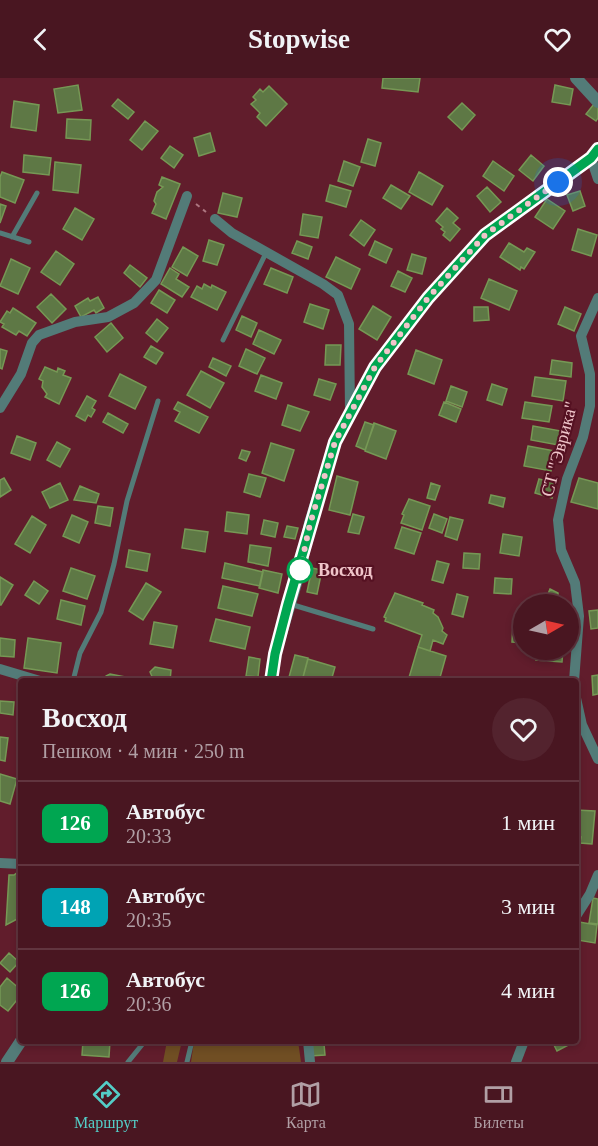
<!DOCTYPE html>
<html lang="ru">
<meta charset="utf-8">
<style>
body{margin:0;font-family:Georgia,serif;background:#53232e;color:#f1f3f6;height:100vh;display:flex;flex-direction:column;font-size:22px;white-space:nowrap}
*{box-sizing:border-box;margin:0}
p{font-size:20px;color:#b19fa5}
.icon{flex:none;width:33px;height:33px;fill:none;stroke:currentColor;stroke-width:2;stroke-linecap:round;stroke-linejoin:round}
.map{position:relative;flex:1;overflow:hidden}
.drawer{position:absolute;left:18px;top:600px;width:561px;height:366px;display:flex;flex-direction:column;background:#491621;border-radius:6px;box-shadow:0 3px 9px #0003,0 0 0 2px #61353f}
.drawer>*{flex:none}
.badge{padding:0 12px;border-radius:9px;font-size:21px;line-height:39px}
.needle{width:39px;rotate:81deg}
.fabs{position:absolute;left:513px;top:516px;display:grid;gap:12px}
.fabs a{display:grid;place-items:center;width:66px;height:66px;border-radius:50%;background:#491621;box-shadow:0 3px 9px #0003,0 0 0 2px #61353f;font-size:30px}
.you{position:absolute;width:30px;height:30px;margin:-15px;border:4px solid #fff;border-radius:50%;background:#1a73e8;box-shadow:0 0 0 9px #1a73e833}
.map>.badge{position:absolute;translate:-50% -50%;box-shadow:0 0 0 3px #fff}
.round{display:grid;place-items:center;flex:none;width:63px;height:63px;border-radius:32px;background:#53232e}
.headline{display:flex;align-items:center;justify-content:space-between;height:102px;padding:0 24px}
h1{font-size:28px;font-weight:800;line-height:45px}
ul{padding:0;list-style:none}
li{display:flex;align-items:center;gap:18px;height:84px;padding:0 24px;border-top:2px solid #61353f}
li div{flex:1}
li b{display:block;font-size:22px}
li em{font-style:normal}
li .badge{min-width:66px;font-weight:700;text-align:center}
header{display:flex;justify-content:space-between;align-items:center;height:78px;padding:0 24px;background:#491621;font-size:27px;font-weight:800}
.tab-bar{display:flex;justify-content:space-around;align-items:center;height:84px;border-top:2px solid #61353f;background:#491621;font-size:16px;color:#b19fa5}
.tab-bar a{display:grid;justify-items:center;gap:3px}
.tab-bar .active{color:#54cdc7}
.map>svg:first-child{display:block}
.grass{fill:#704e23}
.building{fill:#5e7845;stroke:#769855;stroke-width:1.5}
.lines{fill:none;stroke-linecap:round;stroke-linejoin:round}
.path{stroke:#ad7680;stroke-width:2;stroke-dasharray:4.5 4.5;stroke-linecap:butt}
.service{stroke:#537b78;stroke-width:5}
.minor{stroke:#537b78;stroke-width:10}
.tertiary{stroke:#537b78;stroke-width:12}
.line-casing{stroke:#fff;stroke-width:14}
.line{stroke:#00a651;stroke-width:9}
.walk{stroke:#f0c5ca;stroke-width:6;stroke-dasharray:0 10.8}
.stop-dot{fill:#fff;stroke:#00a651;stroke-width:3}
.labels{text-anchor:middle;stroke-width:4.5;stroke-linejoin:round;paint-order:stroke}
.street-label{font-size:18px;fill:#f0c5ca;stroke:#512}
.stop-label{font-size:18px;font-weight:bold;fill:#f0c5ca;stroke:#512;text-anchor:start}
</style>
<header><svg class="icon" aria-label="back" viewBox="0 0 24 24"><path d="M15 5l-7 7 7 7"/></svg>Stopwise<svg class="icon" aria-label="heart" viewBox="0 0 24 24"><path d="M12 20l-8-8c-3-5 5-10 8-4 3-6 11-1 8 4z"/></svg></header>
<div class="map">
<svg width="598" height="984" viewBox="0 0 598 984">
<rect width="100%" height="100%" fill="#611d2c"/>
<path class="grass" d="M167 963H182L177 984H163Z
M202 963H298L301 984H191L194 964Z"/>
<path class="building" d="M383 0H420L418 14 382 10Z
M78 7 82 32 58 35 54 11Z
M555 7 573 11 570 27 552 24Z
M269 8 287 26 266 48 257 39 260 35 251 26 256 22 253 19 260 11 263 14Z
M118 21 134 34 128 41 112 28Z
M14 23 39 27 36 53 11 49Z
M462 25 475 37 462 52 448 39Z
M594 26 598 29V40L596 43 586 36Z
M67 41 91 42 90 62 66 60Z
M145 43 158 53 142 72 130 62Z
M210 55 215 73 199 78 194 60Z
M368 61 381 65 375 88 361 84Z
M170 68 183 77 174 90 161 80Z
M24 77 51 80 49 97 23 94Z
M531 77 544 88 533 103 519 92Z
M344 83 360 89 353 108 338 103Z
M493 83 514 98 504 113 483 98Z
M55 84 81 87 78 115 53 112Z
M2 94 24 102 15 125 0 119V99Z
M419 94 443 108 432 127 409 114Z
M162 99 180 106 166 141 152 135 156 126 154 123 157 114 163 109 159 107Z
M330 107 351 113 346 129 326 123Z
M391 107 410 118 401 131 383 120Z
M487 109 501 124 490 134 477 118Z
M580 113 585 128 573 133 567 117Z
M223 115 242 120 237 139 218 135Z
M547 121 565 133 553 151 535 139Z
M0 126 6 128 0 145Z
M75 130 94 141 82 162 63 151Z
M447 130 458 140 453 145 460 151 450 163 443 157 445 154 441 151 443 149 436 143Z
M303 136 322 139 318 160 300 157Z
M361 142 375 152 364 168 350 157Z
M578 151 597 157 591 178 572 172Z
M209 162 224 167 217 187 203 183Z
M297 163 312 169 308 181 292 175Z
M375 163 392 171 386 185 369 177Z
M509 165 524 174 527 170 535 174 524 191 521 189 520 192 500 179Z
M183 169 198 178 187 198 172 189Z
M56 173 74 186 60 207 41 194Z
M412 176 426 180 422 196 407 192Z
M336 179 360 191 351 211 326 199Z
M11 181 30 190 18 216 0 208Z
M130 187 147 200 140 209 124 195Z
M170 190 179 196 176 201 189 209 182 219 161 206Z
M271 190 293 199 287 215 264 206Z
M398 193 412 200 405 214 391 208Z
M489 201 517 213 509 232 481 220Z
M204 206 211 210 212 207 226 214 217 232 191 219 197 208 202 211Z
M159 212 175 222 167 235 151 225Z
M51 216 66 231 52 245 37 229Z
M98 219 104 230 96 235 94 232 81 239 75 228 88 220 90 223Z
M310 226 329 232 323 251 304 244Z
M373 228 391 239 377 262 359 251Z
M474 229H488L489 242 474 243Z
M565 229 581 236 574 253 558 246Z
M13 230 36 245 27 258 19 253 16 257 2 249 4 246 0 244 7 233 10 235Z
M242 238 257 245 251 259 236 252Z
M157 241 168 250 157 264 146 255Z
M111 245 123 260 107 274 95 259Z
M259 252 281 262 274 276 253 266Z
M326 267H341L340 287H325Z
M151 268 163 275 156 286 144 279Z
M0 271 7 273 2 291 0 290Z
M246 271 265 280 257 296 239 288Z
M416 272 442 282 434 306 408 296Z
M213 280 231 288 226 298 209 289Z
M552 282 572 285 571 299 550 296Z
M45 289 57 294 58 290 65 293 63 297 71 300 59 326 45 319 47 316 42 309 43 303 39 301Z
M201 293 224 305 210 330 187 317Z
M120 296 146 309 135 331 109 318Z
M261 297 282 305 276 321 255 313Z
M535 299 566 303 563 323 532 318Z
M319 301 336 306 330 322 314 317Z
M492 306 507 311 502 327 487 322Z
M451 308 467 314 462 329 446 323Z
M87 318 96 323 92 330 95 332 91 339 88 337 85 343 76 338Z
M178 324 208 339 199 355 175 343 180 334 174 331Z
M444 324 461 331 456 344 439 337Z
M525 324 552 328 549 344 522 340Z
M288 327 309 334 300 353 282 347Z
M108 335 128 346 123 355 103 344Z
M365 344 374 347 365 372 356 368Z
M374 345 396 353 386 381 365 373Z
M533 348 561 353 558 367 531 362Z
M17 358 36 365 30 382 11 375Z
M57 364 70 371 60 389 47 382Z
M271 365 294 372 284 403 262 395Z
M528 368 555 373 551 393 524 388Z
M242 372 250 374 246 383 239 380Z
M249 396 266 400 260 419 244 414Z
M337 398 358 404 350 437 329 432Z
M4 400 11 412 0 419V402Z
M579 400 598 405V431L571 424Z
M539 401 556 405 552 420 535 415Z
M60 405 68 422 50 430 42 414Z
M431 405 440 408 435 422 427 420Z
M80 408 99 416 96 425 74 422Z
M491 417 505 420 503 429 489 425Z
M409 421 430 428 422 452 401 445 404 437 402 436Z
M98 428 113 430 110 448 95 445Z
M227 434 249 437 247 456 225 453Z
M353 436 364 439 359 456 348 454Z
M434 436 447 441 442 455 429 450Z
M72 437 88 444 79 465 63 458Z
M32 438 46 447 30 475 15 466Z
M450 439 463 442 457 462 445 458Z
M264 442 278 445 275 459 261 456Z
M287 448 298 450 295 461 284 459Z
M402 449 421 455 414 476 395 470Z
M185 451 208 454 205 474 182 470Z
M503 456 522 459 519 478 500 475Z
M250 467 271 470 268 488 248 484Z
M129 472 150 476 147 493 126 489Z
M464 475 480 476 479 491 463 490Z
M437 483 449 486 443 505 432 502Z
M225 485 263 494 260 508 222 500Z
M71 490 95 498 87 521 63 513Z
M312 490 322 492 317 516 307 514Z
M263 492 282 496 278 515 259 510Z
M0 499 13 507 1 527H0Z
M495 500 512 501 511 516 494 515Z
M34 503 48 513 39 526 25 517Z
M146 505 161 514 143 542 129 533Z
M223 508 258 516 252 538 218 530Z
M550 511 558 515V526H544Z
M395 515 423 525 422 527 434 532 433 535 438 539 443 550 442 553 447 557 443 566 433 562 430 573 418 569 422 557 385 543 386 540 384 539Z
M457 516 468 519 463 539 452 536Z
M61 522 85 528 81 547 57 541Z
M598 532V550L591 551 589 533Z
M216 541 250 549 245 571 210 563Z
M154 544 177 548 173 570 150 566Z
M513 545 524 546V565L512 564Z
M0 560 15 562 14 579 0 578Z
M28 560 61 565 57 595 24 590Z
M418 569 446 578 439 603H408Z
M537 572H563L562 584 536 582Z
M295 577 308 580 302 603H288Z
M249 579 260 581 258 599 246 598Z
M308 581 335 589 331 603H302Z
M155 589 171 592 170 603H154L150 594Z
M110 596 126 599V603H105L106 598Z
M598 597V616L593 617 592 598Z
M0 623 14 624 13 637 0 635Z
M0 659 8 660 5 683 0 682Z
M0 696 17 701 10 726 0 723Z
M576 732 595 733 592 766 580 765 581 759H576Z
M18 794 21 796V839L6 847 9 797H14Z
M593 820 598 821V846L589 845Z
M579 844 597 847 595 865 577 862Z
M9 875 19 884 10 894 0 885Z
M7 900 21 912V917L8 933 0 927V909Z
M576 959 578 962 557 973 552 963H576Z
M83 963H110L109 979 82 977Z
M310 966H324L325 977 310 978Z"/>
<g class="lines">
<path class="path" d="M196 126 206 134"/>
<path class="service" d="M0 155 29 164
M12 159 37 115
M223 262 266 175
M290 526 373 551
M73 603 80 575 101 534 114 486 127 423 158 323
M128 984 145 963
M187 984 192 963"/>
<path class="minor" d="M591 80 598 101
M215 141 232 155 323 206 338 217 349 246 350 333
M0 330 21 296 32 265 39 257 75 244 108 239 134 225 156 202 187 118
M0 591 40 603
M574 603 579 538 575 505 561 472 558 442 567 401 583 359 590 328V296L581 258 598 220
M576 620 582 647 598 681
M0 785 21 786
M576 838 590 816 598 797
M308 963 310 984
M516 984 524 963"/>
<path class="tertiary" d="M576 0 598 24
M271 603 275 576 300 492 310 445 335 364 375 289 428 220 485 157 591 80 598 71
M7 984 21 963"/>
</g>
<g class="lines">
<g class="line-casing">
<path id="line" d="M271 603 275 576 288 526 335 364 375 289 428 220 485 157 591 80 598 71"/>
</g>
<use href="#line" class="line"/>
<path class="walk" d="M300 492 310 446 335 364 375 289 428 220 485 157 558 104"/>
</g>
<circle class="stop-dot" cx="300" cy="492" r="12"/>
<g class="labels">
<g class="street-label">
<text transform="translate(559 371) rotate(-75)" y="6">СТ "Эврика"</text>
</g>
<g class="stop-label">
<text x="318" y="498">Восход</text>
</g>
</g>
</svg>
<div class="fabs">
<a><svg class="needle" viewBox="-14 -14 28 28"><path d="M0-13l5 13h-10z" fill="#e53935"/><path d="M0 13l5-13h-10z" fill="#b19fa5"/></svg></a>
</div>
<div class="you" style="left:558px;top:104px"></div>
<section class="drawer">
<div class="headline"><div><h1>Восход</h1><p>Пешком · 4 мин · 250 m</p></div><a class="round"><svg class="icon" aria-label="heart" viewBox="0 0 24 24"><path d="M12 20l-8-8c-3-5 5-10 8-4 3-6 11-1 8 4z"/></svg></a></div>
<ul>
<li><span class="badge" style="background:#00a651;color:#fff">126</span><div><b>Автобус</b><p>20:33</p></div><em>1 мин</em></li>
<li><span class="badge" style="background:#00a3b4;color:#fff">148</span><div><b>Автобус</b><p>20:35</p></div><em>3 мин</em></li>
<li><span class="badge" style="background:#00a651;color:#fff">126</span><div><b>Автобус</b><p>20:36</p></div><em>4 мин</em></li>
</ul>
</section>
</div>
<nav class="tab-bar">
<a class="active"><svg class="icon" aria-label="directions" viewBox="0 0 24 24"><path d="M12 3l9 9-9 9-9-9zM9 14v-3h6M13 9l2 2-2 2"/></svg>Маршрут</a>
<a><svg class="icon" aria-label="map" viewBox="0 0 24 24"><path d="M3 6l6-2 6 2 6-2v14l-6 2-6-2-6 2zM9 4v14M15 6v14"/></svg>Карта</a>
<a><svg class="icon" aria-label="tickets" viewBox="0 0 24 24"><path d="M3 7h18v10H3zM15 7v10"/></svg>Билеты</a>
</nav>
